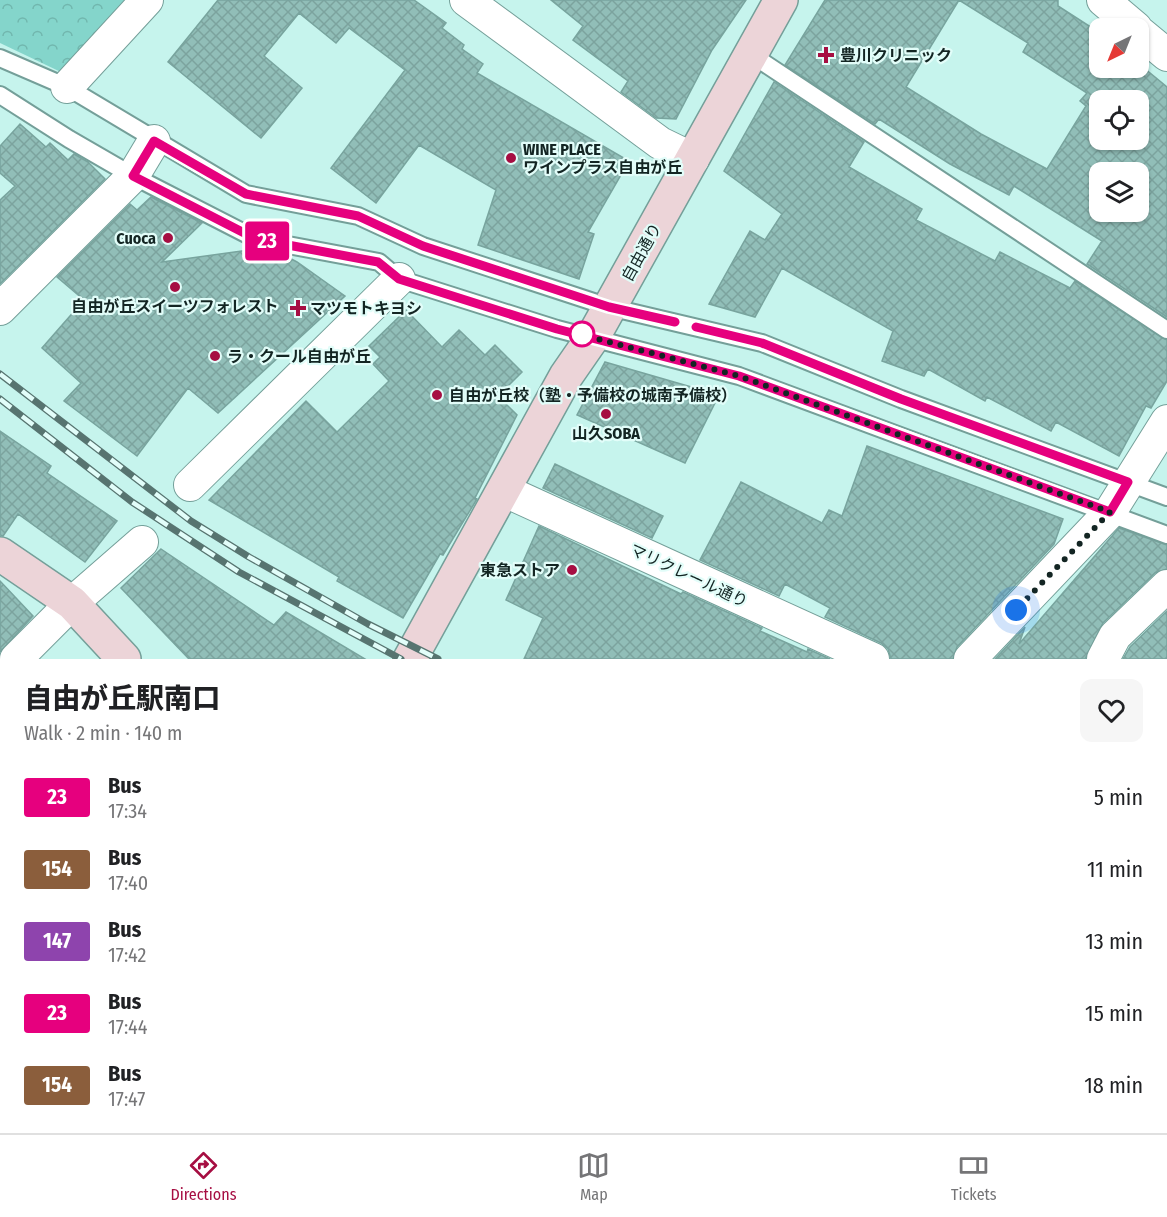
<!DOCTYPE html>
<meta charset="utf-8">
<style>
body{margin:0;font-family:"Fira Sans Condensed","Noto Sans JP",sans-serif;background:#f6f6f6;color:#202124;height:100vh;display:flex;flex-direction:column;font-size:22px;white-space:nowrap}
*{box-sizing:border-box;margin:0}
p{font-size:20px;color:#757577}
.icon{flex:none;width:33px;height:33px;fill:none;stroke:currentColor;stroke-width:2;stroke-linecap:round;stroke-linejoin:round}
.map{position:relative;height:659px;overflow:hidden}
.drawer{display:flex;flex-direction:column;background:#fff;flex:1}
.drawer>*{flex:none}
.badge{padding:0 12px;border-radius:4px;font-size:21px;line-height:39px}
.needle{width:39px;rotate:223deg}
.tools{position:absolute;left:1089px;top:18px;display:grid;gap:12px}
.tools a{display:grid;place-items:center;width:60px;height:60px;border-radius:12px;background:#fff;box-shadow:0 2px 4px #0004;font-size:30px}
.you{position:absolute;width:30px;height:30px;margin:-15px;border:4px solid #fff;border-radius:50%;background:#1a73e8;box-shadow:0 0 0 9px #1a73e833}
.map>.badge{position:absolute;translate:-50% -50%;box-shadow:0 0 0 3px #fff}
.round{display:grid;place-items:center;flex:none;width:63px;height:63px;border-radius:12px;background:#f6f6f6}
.overview{display:flex;align-items:center;justify-content:space-between;height:102px;padding:0 24px}
h1{font-size:28px;font-weight:800;line-height:45px}
ul{padding:0;list-style:none}
li{display:flex;align-items:center;gap:18px;height:72px;padding:0 24px}
li div{flex:1}
li b{display:block;font-size:22px}
li em{font-style:normal}
li .badge{min-width:66px;font-weight:700;text-align:center}
.tab-bar{display:flex;justify-content:space-around;align-items:center;height:84px;border-top:2px solid #e0e0e0;background:#fff;font-size:16px;color:#757577}
.tab-bar a{display:grid;justify-items:center;gap:3px}
.tab-bar .selected{color:#a60e42}
.map>svg:first-child{display:block}
.park{fill:url(#park-crowns)}
.building{fill:url(#building-cross-hatch);stroke:#78a49e;stroke-width:1.5;fill-rule:evenodd}
.lines{fill:none;stroke-linecap:round;stroke-linejoin:round}
.lane-casing{stroke:#749f99;stroke-width:20}
.street-casing{stroke:#749f99;stroke-width:34}
.secondary-casing{stroke:#749f99;stroke-width:36}
.lane{stroke:#fff;stroke-width:16}
.street{stroke:#fff;stroke-width:32}
.secondary{stroke:#ecd4d8;stroke-width:33}
.rail-casing{stroke:#577470;stroke-width:7}
.rail{stroke:#e2fdf9;stroke-width:4.5;stroke-dasharray:14;stroke-linecap:butt}
.line-casing{stroke:#fff;stroke-width:14}
.line{stroke:#e6007e;stroke-width:9}
.walk{stroke:#132523;stroke-width:6;stroke-dasharray:0 10.8}
.poi-dot{fill:#a60e42;stroke:#e2fdf9;stroke-width:2}
.stop-dot{fill:#fff;stroke:#e6007e;stroke-width:3}
.labels{text-anchor:middle;stroke-width:4.5;stroke-linejoin:round;paint-order:stroke}
.poi-label{font-size:16px;font-weight:bold;fill:#132523;stroke:#e2fdf9;text-anchor:start}
.street-label{font-size:16px;fill:#132523;stroke:#e2fdf9}
</style>
<div class="map">
<svg width="1167" height="659" viewBox="0 0 1167 659">
<defs>
<pattern id="park-crowns" width="20" height="18" patternUnits="userSpaceOnUse" patternTransform="scale(1.5)"><rect width="20" height="18" fill="#84d5cb"/><path d="M2 6a3 3 0 1 1 6 0M12 15a3 3 0 1 1 6 0" fill="none" stroke="#71b7ae"/></pattern>
<pattern id="building-cross-hatch" width="8" height="8" patternUnits="userSpaceOnUse" patternTransform="scale(1.5)"><rect width="8" height="8" fill="#91beb8"/><path d="M0 0l8 8M0 8l8-8" fill="none" stroke="#7ca39e"/></pattern>
</defs>
<rect width="100%" height="100%" fill="#c6f4ed"/>
<path class="park" d="M0 0H132L65 74 0 43Z"/>
<path class="building" d="M218 0H414L446 23 442 28 464 45 462 49 483 64 477 73 629 161 588 232 594 234 579 279 478 245 496 190 419 145 376 203 331 168 405 70 349 28 336 43 299 13 264 56 302 88 261 138 168 62Z
M551 0H746L712 50 676 119 656 118 621 92 628 81 573 40 583 26Z
M825 0H1058V6L1100 33V68H1138V63L1167 87V317L1087 264 1102 241 1014 186 1009 195 950 164 879 119 875 124 785 65ZM959 0 1028 43 1023 52 1087 93 1080 101 1086 106 1047 169 981 134 906 87ZM1100 100H1138V140H1100ZM1100 172H1138V212H1100Z
M774 82 864 142 849 167 922 209 916 220 995 261 1000 252 1070 288 1075 281 1167 340V381L1151 408 1146 406 1119 456 1056 422 1051 431 987 397 985 401 928 369 924 376 882 361 893 331 782 268 755 317 709 304 750 231 765 240 782 214 724 171Z
M20 124 46 147 50 143 68 160 74 154 88 162 105 179 0 284V200L15 186 0 173V146Z
M151 197 202 223 162 262 249 250 282 254 297 262 345 296 218 413 188 388 137 456 64 401 81 383 42 348 84 300 57 277 130 204 137 210Z
M406 310 442 347 459 330 485 355 495 345 522 372 498 396 517 415 475 498 477 499 443 555 440 554 403 618 337 581 339 577 209 500 306 401 337 432 389 381 373 364 380 357 369 346Z
M605 362 719 395 685 463 577 415Z
M0 431 51 466 47 473 117 521 85 562 18 514 3 536 0 535Z
M867 446 1063 519 1054 544 957 647 953 659H891L888 649 881 643 825 617 830 608 785 584 779 596 700 560 741 482 822 523 829 510 842 516Z
M555 464 663 516 652 538 543 488Z
M539 526 681 594 683 592 762 628 760 631 807 652 808 649 830 659H524L543 618 506 600Z
M1119 528 1167 545V569L1155 573 1103 623 1085 659H995L1025 627 1019 644Z
M161 549 274 625 286 612 365 659H189L121 588Z
M0 581 33 616 0 652Z
M1167 611V659H1123L1130 647Z"/>
<g class="lines">
<g class="lane-casing">
<path id="lane" d="M752 55 1167 330
M0 58 67 87 246 194 358 216 423 246 609 307 762 343 901 399 1167 497
M0 95 69 139 133 176 256 239 379 262 399 279 557 329 739 376 1167 535"/>
</g>
<g class="street-casing">
<path id="street" d="M466 0 660 143 693 159
M1103 0 1136 28
M1138 31 1167 55
M67 87 147 0
M0 309 133 176 154 141
M190 485 399 279
M505 491 873 659
M16 659 72 603 142 542
M970 659 1110 512 1167 421
M1103 659 1115 636 1167 586"/>
</g>
<g class="secondary-casing">
<path id="secondary" d="M0 554 72 603 124 659
M410 659 566 376 593 337 781 0"/>
</g>
<use href="#lane" class="lane"/>
<use href="#street" class="street"/>
<use href="#secondary" class="secondary"/>
<g class="rail-casing">
<path id="rail" d="M0 374 191 521 249 557 368 624 438 659
M0 399 132 502 239 572 401 659"/>
</g>
<use href="#rail" class="rail"/>
</g>
<g class="lines">
<g class="line-casing">
<path id="line" d="M675 322 609 307 423 246 358 216 246 194 154 141 133 176 256 239 378 262 399 279 557 329 739 376 1110 512 1128 482 901 399 762 343 696 327"/>
</g>
<use href="#line" class="line"/>
<path class="walk" d="M582 334 575 333 739 376 1110 512 1016 610"/>
</g>
<g class="poi-dot">
<path d="M823 46h6v6h6v6h-6v6h-6v-6h-6v-6h6z"/>
<circle cx="511" cy="158" r="6"/>
<circle cx="168" cy="238" r="6"/>
<circle cx="175" cy="287" r="6"/>
<path d="M295 299h6v6h6v6h-6v6h-6v-6h-6v-6h6z"/>
<circle cx="215" cy="356" r="6"/>
<circle cx="437" cy="395" r="6"/>
<circle cx="606" cy="414" r="6"/>
<circle cx="572" cy="570" r="6"/>
</g>
<circle class="stop-dot" cx="582" cy="334" r="12"/>
<g class="labels">
<g class="poi-label">
<text x="840" y="61">豊川クリニック</text>
<text x="523" y="155">WINE PLACE<tspan x="523" dy="18">ワインプラス自由が丘</tspan></text>
<text x="156" y="244" text-anchor="end">Cuoca</text>
<text x="175" y="312" text-anchor="middle">自由が丘スイーツフォレスト</text>
<text x="310" y="314">マツモトキヨシ</text>
<text x="227" y="362">ラ・クール自由が丘</text>
<text x="449" y="401">自由が丘校（塾・予備校の城南予備校）</text>
<text x="606" y="439" text-anchor="middle">山久SOBA</text>
<text x="560" y="576" text-anchor="end">東急ストア</text>
</g>
<g class="street-label">
<text transform="translate(641 252) rotate(-61)" y="6">自由通り</text>
<text transform="translate(689 575) rotate(25)" y="6">マリクレール通り</text>
</g>
</g>
</svg>
<div class="tools">
<a><svg class="needle" viewBox="-14 -14 28 28"><path d="M0-13l5 13h-10z" fill="#e53935"/><path d="M0 13l5-13h-10z" fill="#757577"/></svg></a>
<a><svg class="icon" aria-label="locate" viewBox="0 0 24 24"><circle cx="12" cy="12" r="6"/><path d="M12 2v4M12 18v4M2 12h4M18 12h4"/></svg></a>
<a><svg class="icon" aria-label="layers" viewBox="0 0 24 24"><path d="M12 4l9 5-9 5-9-5zM3 14l9 5 9-5"/></svg></a>
</div>
<div class="you" style="left:1016px;top:610px"></div>
<b class="badge" style="left:267px;top:241px;background:#e6007e;color:#fff">23</b>
</div>
<section class="drawer">
<div class="overview"><div><h1>自由が丘駅南口</h1><p>Walk · 2 min · 140 m</p></div><a class="round"><svg class="icon" aria-label="heart" viewBox="0 0 24 24"><path d="M12 20l-8-8c-3-5 5-10 8-4 3-6 11-1 8 4z"/></svg></a></div>
<ul>
<li><span class="badge" style="background:#e6007e;color:#fff">23</span><div><b>Bus</b><p>17:34</p></div><em>5 min</em></li>
<li><span class="badge" style="background:#8b5e3c;color:#fff">154</span><div><b>Bus</b><p>17:40</p></div><em>11 min</em></li>
<li><span class="badge" style="background:#8e44ad;color:#fff">147</span><div><b>Bus</b><p>17:42</p></div><em>13 min</em></li>
<li><span class="badge" style="background:#e6007e;color:#fff">23</span><div><b>Bus</b><p>17:44</p></div><em>15 min</em></li>
<li><span class="badge" style="background:#8b5e3c;color:#fff">154</span><div><b>Bus</b><p>17:47</p></div><em>18 min</em></li>
</ul>
</section>
<nav class="tab-bar">
<a class="selected"><svg class="icon" aria-label="directions" viewBox="0 0 24 24"><path d="M12 3l9 9-9 9-9-9zM9 14v-3h6M13 9l2 2-2 2"/></svg>Directions</a>
<a><svg class="icon" aria-label="map" viewBox="0 0 24 24"><path d="M3 6l6-2 6 2 6-2v14l-6 2-6-2-6 2zM9 4v14M15 6v14"/></svg>Map</a>
<a><svg class="icon" aria-label="tickets" viewBox="0 0 24 24"><path d="M3 7h18v10H3zM15 7v10"/></svg>Tickets</a>
</nav>
